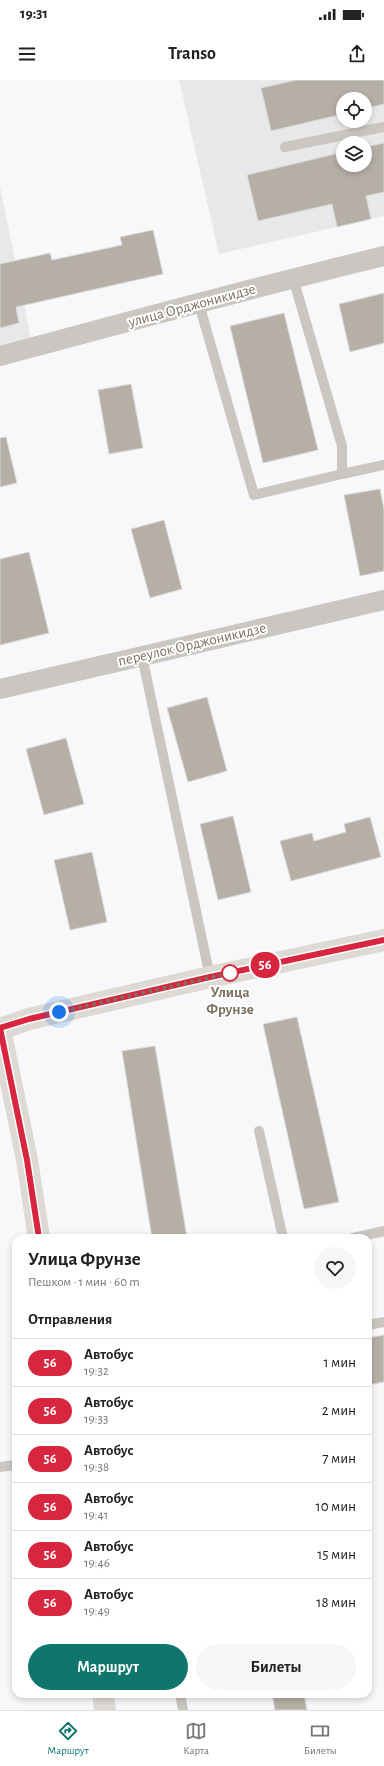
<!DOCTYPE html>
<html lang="ru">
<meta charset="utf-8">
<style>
body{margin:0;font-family:"Alegreya Sans",sans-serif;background:#f6f6f6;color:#222;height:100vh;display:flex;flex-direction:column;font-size:15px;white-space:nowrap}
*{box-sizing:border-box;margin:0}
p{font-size:13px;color:#767676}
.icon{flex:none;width:22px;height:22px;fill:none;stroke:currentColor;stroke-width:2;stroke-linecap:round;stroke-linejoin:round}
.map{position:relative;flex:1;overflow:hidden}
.side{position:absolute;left:12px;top:1154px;width:360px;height:464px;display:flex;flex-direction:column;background:#fff;border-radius:12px;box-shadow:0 2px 6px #0003}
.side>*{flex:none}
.badge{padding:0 8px;border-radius:13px;font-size:14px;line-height:26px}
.fabs{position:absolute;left:336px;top:12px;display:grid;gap:8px}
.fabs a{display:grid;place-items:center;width:36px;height:36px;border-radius:50%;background:#fff;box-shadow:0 2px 6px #0003;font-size:20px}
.you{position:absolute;width:20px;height:20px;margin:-10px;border:3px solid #fff;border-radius:50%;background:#1a73e8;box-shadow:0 0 0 6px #1a73e833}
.map>.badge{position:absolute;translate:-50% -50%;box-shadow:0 0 0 2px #fff}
h2{padding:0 16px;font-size:15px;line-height:36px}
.round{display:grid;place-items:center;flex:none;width:42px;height:42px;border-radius:21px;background:#f6f6f6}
.headline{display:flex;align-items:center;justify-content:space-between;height:68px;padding:0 16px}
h1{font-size:19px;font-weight:700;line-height:30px}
.primary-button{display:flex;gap:8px;margin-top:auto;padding:8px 16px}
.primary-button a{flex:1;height:46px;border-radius:24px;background:#0f766e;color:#fff;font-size:16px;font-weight:700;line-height:46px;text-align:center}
.primary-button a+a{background:#f6f6f6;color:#222}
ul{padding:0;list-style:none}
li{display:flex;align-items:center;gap:12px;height:48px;padding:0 16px;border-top:1px solid #e0e0e0}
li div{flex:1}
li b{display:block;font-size:15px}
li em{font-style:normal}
li .badge{min-width:44px;font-weight:700;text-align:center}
.status{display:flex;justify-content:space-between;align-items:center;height:28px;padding:0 20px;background:#fff;direction:ltr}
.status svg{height:11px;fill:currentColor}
header{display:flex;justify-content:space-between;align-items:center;height:52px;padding:0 16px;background:#fff;font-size:18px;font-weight:700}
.menu{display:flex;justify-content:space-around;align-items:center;height:56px;border-top:1px solid #e0e0e0;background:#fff;font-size:11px;color:#767676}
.menu a{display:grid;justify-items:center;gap:2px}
.menu .current{color:#0f766e}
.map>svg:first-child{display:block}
.built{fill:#e9e8e8;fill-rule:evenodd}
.building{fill:#b5afa6;stroke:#dadadc}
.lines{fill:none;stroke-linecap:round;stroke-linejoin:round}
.service{stroke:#cac6c1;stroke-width:10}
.minor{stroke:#cac6c1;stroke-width:20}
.secondary{stroke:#dddad5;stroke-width:22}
.line-casing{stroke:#fff;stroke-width:9}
.line{stroke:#d7263d;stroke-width:6}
.walk{stroke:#7c7161;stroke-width:4;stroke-dasharray:0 7.2}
.stop-dot{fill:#fff;stroke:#d7263d;stroke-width:2}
.labels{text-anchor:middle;stroke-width:4;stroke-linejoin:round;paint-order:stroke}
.street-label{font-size:15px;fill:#7c7161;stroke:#fff}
.stop-label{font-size:15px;font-weight:bold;fill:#7c7161;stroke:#fff}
</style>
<div class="status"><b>19:31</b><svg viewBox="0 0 49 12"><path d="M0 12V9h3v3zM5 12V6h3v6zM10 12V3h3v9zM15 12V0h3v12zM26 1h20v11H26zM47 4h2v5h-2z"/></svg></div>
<header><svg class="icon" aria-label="menu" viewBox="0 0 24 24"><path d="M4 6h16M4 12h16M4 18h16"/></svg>Transo<svg class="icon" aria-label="share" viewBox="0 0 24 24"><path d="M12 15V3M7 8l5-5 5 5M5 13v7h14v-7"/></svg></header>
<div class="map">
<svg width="384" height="1630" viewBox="0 0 384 1630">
<rect width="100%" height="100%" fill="#f8f8fa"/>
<path class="built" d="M179 0H384V136L219 174ZM343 19H365V41H343ZM343 63H365V85H343Z
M0 106 31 259 0 269Z"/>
<path class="building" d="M296 0H384V24L365 29V19H343V34L271 51 261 8Z
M384 63V112L366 116 371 139 337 147 332 124 258 141 247 95 343 72V85H365V67Z
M153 150 163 194 16 227 19 243 0 248V184L50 173 52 180 122 165 120 157Z
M384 213V263L350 272 339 224Z
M284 233 318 370 263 383 230 246Z
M131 304 143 368 109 374 98 310Z
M6 357 17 403 0 407V358Z
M380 409 384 429V491L360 496 344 415Z
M164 440 182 509 150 518 131 449Z
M29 472 49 553 0 565V479Z
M207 617 227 691 188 702 167 628Z
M66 658 84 724 44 735 26 669Z
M233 736 251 812 218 820 200 744Z
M370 737 381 777 291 801 280 761 312 753 314 761 346 752 344 744Z
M92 772 107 842 70 850 54 780Z
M297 937 339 1122 304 1129 263 944Z
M155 966 187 1158H152L122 971Z
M384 1255V1302L368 1305V1258Z
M272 1614H304L307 1630H275Z"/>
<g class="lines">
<path class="service" d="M285 67 384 47
M199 224 254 415 342 394V366L293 198
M342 394 384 385
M142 576 210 897
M259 1051 283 1158
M353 1158 384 1151
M368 1245 384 1242
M0 1387 16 1385
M180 1614 183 1630"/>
<path class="minor" d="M0 276C128 242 255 207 384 176
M0 609 384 520"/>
<path class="secondary" d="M0 949 29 939 210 897 384 860
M0 949 27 1080 39 1158
M103 1614 105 1630"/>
</g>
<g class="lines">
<g class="line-casing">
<path id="line" d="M39 1158 27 1080 0 948 29 939 210 897 384 860"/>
</g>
<use href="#line" class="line"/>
<path class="walk" d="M59 932 230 893"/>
</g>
<circle class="stop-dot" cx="230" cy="893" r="8"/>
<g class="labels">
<g class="street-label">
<text transform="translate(192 225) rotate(-15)" y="5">улица Орджоникидзе</text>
<text transform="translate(192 564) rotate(-13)" y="5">переулок Орджоникидзе</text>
</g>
<g class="stop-label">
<text x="230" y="917">Улица<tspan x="230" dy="17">Фрунзе</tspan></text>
</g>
</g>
</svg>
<div class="fabs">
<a><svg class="icon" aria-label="locate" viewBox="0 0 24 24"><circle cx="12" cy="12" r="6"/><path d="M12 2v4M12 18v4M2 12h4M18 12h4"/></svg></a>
<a><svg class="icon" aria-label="layers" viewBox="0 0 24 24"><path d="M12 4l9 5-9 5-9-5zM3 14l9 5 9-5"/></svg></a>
</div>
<div class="you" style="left:59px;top:932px"></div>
<b class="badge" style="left:265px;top:885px;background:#d7263d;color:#fff">56</b>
<section class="side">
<div class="headline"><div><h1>Улица Фрунзе</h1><p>Пешком · 1 мин · 60 m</p></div><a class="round"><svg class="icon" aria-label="heart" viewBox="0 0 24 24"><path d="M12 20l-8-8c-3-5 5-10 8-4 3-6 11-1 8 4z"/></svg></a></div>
<h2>Отправления</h2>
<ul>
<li><span class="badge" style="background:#d7263d;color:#fff">56</span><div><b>Автобус</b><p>19:32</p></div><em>1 мин</em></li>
<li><span class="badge" style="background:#d7263d;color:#fff">56</span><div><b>Автобус</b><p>19:33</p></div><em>2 мин</em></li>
<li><span class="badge" style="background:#d7263d;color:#fff">56</span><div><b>Автобус</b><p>19:38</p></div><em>7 мин</em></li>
<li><span class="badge" style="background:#d7263d;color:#fff">56</span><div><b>Автобус</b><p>19:41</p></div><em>10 мин</em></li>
<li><span class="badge" style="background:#d7263d;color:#fff">56</span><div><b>Автобус</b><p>19:46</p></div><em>15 мин</em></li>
<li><span class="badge" style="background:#d7263d;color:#fff">56</span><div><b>Автобус</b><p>19:49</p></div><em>18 мин</em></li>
</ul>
<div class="primary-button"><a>Маршрут</a><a>Билеты</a></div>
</section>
</div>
<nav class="menu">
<a class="current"><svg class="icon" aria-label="directions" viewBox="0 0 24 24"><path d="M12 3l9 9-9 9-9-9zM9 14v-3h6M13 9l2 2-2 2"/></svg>Маршрут</a>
<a><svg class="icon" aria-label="map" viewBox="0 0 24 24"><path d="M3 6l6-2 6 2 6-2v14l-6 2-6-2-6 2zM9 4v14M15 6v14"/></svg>Карта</a>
<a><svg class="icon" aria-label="tickets" viewBox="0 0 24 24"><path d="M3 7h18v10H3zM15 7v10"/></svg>Билеты</a>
</nav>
